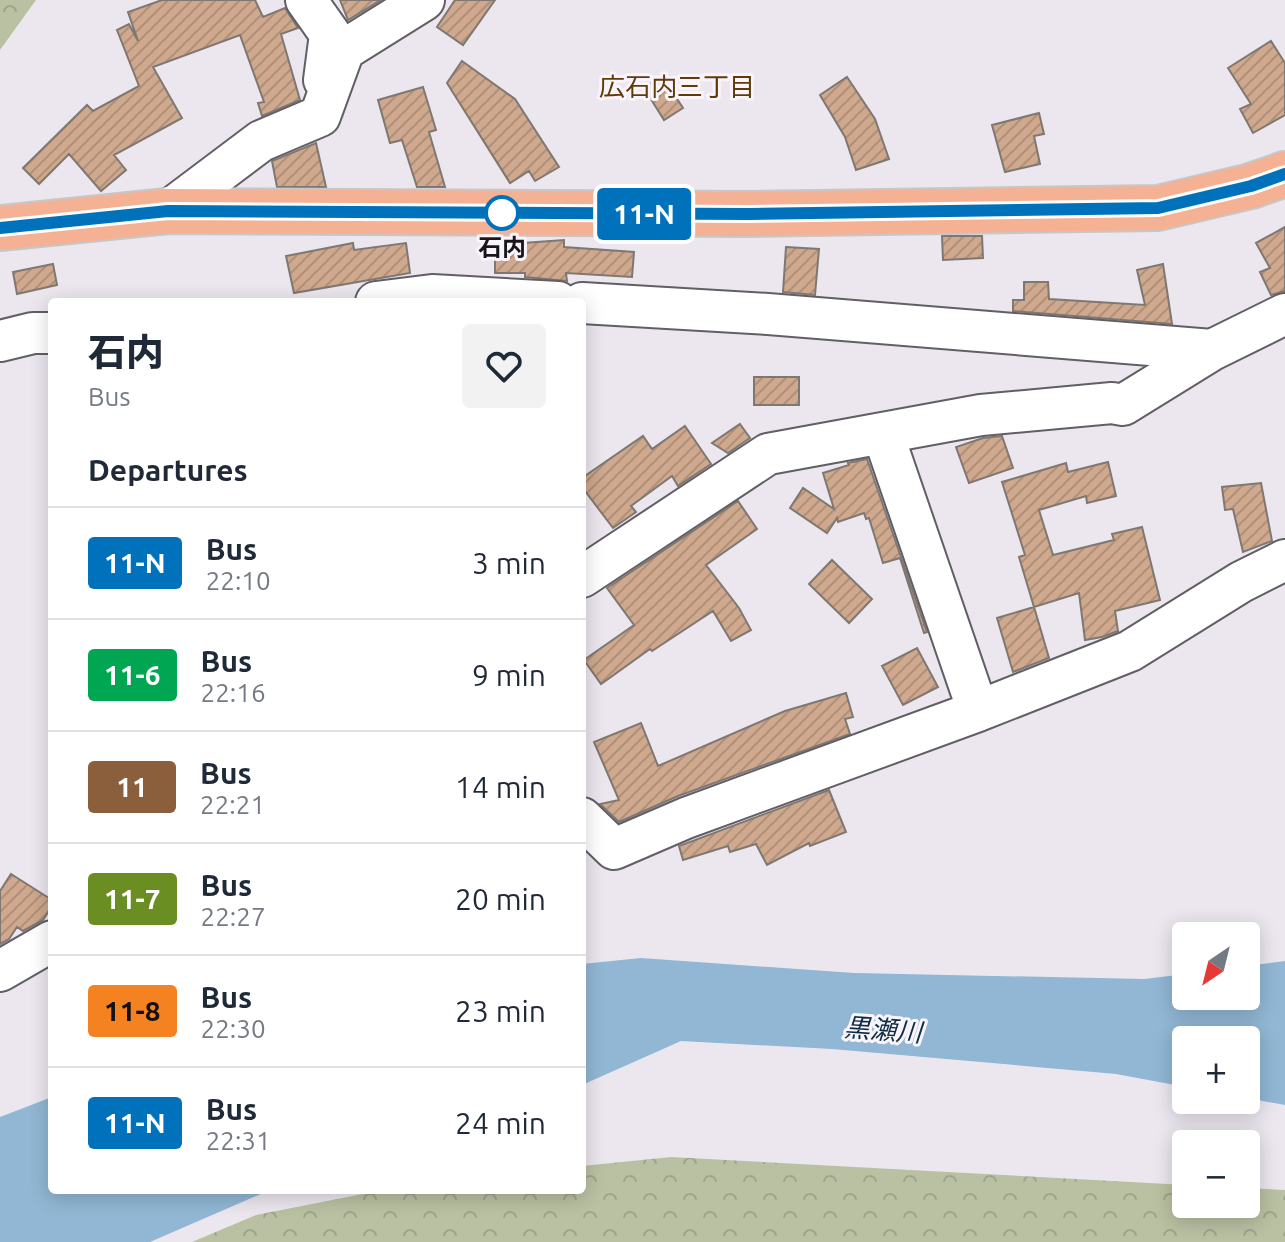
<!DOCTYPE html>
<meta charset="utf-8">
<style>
body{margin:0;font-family:Ubuntu,"Noto Sans JP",sans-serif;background:#f2f2f3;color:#1f2937;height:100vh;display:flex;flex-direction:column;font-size:30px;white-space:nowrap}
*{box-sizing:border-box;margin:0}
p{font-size:26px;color:#747a83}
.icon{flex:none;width:44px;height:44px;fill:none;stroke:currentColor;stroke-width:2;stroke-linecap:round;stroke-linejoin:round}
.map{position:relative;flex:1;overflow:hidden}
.panel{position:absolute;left:48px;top:298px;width:538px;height:896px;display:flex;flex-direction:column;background:#fff;border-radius:8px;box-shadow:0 4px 20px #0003}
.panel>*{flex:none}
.badge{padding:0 16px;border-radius:6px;font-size:28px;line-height:52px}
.needle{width:52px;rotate:215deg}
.buttons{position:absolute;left:1172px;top:922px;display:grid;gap:16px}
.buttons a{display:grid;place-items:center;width:88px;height:88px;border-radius:8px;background:#fff;box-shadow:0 4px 20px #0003;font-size:40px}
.map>.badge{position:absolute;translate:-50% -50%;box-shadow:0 0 0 4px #fff}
h2{padding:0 40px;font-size:30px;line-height:72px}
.round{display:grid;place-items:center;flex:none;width:84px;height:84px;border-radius:8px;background:#f2f2f3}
.headline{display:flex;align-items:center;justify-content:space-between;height:136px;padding:0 40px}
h1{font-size:38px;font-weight:800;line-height:60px}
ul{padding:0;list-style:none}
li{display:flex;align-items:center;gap:24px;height:112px;padding:0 40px;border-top:2px solid #e0e1e3}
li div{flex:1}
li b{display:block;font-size:30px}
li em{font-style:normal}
li .badge{min-width:88px;font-weight:700;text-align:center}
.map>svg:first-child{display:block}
.forest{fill:url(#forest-crowns)}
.water{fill:#91b7d4}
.building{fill:url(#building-hatch);stroke:#7f7872;stroke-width:2}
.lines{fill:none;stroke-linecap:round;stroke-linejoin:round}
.minor-casing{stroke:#625e65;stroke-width:44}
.highway-casing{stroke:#c8c7c8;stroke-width:48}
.minor{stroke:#fff;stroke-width:40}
.highway{stroke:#f5b193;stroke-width:44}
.line-casing{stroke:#fff;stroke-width:18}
.line{stroke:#0072bc;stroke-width:12}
.stop-dot{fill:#fff;stroke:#0072bc;stroke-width:4}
.labels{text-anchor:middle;stroke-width:6;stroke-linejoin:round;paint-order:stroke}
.stop-label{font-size:24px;font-weight:bold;fill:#181619;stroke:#f9f4fc}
.neighbourhood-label{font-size:26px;fill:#5f3b07;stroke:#f9f4fc}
.water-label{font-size:26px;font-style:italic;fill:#0e2d42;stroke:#f9f4fc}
</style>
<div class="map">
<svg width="1285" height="1242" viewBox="0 0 1285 1242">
<defs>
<pattern id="forest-crowns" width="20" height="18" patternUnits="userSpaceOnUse" patternTransform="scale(2)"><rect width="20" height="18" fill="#bac1a2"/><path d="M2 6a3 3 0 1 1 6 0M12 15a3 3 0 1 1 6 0" fill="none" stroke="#9fa58b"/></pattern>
<pattern id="building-hatch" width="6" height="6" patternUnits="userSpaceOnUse" patternTransform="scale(2)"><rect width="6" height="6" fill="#cfa88d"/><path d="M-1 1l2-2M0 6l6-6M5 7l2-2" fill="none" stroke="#b19079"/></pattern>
</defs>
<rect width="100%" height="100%" fill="#ece7ef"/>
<path class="forest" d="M0 0H36L0 50Z
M671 1157 1186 1185V1204H1246V1188L1285 1190V1242H192L256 1215 383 1190H582V1166Z"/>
<path class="water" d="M641 958 854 973 1144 979 1186 974V996H1246V966L1285 961V1105L1246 1098V1040H1186V1087L1116 1074 832 1049 681 1041 582 1085V964Z
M52 1097V1190H270L150 1242H0V1117Z"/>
<path class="building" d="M162 0H255L263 17 285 8 298 28 281 34 300 100 262 116 258 103 264 102 240 35 153 67 182 118 114 155 126 170 101 191 69 154 39 184 23 168 87 105 93 111 139 86 117 30 129 24 138 41 128 12Z
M340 0H381L348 20Z
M455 0H495L463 45 437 27Z
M1271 41 1285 63V115L1253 133 1240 109 1251 104 1228 68Z
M462 61 515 99 559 167 535 181 529 171 510 183 447 83Z
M662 76 683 108 664 120 644 88Z
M847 77 875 119 889 159 856 170 845 137 820 95Z
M423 87 436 130 429 132 445 187H417L402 140 390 143 378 100Z
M1039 113 1044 134 1034 136 1040 164 1005 172 992 125Z
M316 143 326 187H277L272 161Z
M1285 227V291L1271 295 1260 272 1270 268 1256 243Z
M942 236H982L983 258 943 260Z
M564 240V247L634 252 632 277 566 273 567 281 525 277V273H495V247H523V243Z
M353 243 354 250 406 243 410 273 294 293 286 256Z
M786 247 819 249 815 295 783 292Z
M53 264 57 285 17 294 13 272Z
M1163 264 1172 324 1013 311V300H1024V282H1048L1049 299 1145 305 1137 270Z
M754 377H799V405H754Z
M740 424 750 438 728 453 712 443Z
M685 426 711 464 678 486 672 476 631 506 636 512 613 528 582 487V478L643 436 652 449Z
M1002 436 1013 468 969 483 956 447 983 438Z
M867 459 927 632 924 633 900 558 883 563 869 518 866 519 864 513 838 522 837 518 827 533 790 508 803 488 834 509 823 473 849 465 848 463Z
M1108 462 1116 496 1087 503 1086 496 1039 510 1053 555 1114 540 1112 534 1142 527 1160 600 1115 611 1118 631 1102 637 1085 640 1079 593 1034 607 1019 557 1025 555 1002 482 1066 463 1068 472Z
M1261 483 1272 541 1243 552 1233 509 1225 510 1222 487Z
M738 501 757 529 706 565 739 608 751 630 731 641 713 611 652 651 650 649 601 684 584 660 634 625 607 588Z
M832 560 872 599 849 623 809 584Z
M1034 607 1049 658 1013 672 997 618Z
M917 648 938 687 903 705 882 666Z
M846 693 853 717 845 719 850 734 678 796 619 822 600 804 619 800 594 742 641 723 658 766 785 711Z
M829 790 846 832 810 846 809 843 767 865 756 844 730 852 728 846 683 860 679 846Z
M11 874 52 900V906L43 920 23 931 17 927 9 939 0 944V891Z"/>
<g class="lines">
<g class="minor-casing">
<path id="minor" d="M306 0 330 34 324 80
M168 211 261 141 320 116 344 50 424 0
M376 302 432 295 558 302
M582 303 768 314 1212 350
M0 341 33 333H52
M883 434 978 711
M582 577 768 454 981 415 1112 403 1123 405 1212 350 1285 314
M582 818 614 849 686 818 978 711 1130 651 1241 582 1285 560
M0 971 52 941"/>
</g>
<g class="highway-casing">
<path id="highway" d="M0 228 168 211 749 214 1158 208 1251 186 1285 174"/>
</g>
<use href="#minor" class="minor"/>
<use href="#highway" class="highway"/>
</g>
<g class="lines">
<g class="line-casing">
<path id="line" d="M0 228 168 211 749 214 1158 208 1251 186 1285 174"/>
</g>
<use href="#line" class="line"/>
</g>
<circle class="stop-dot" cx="502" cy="213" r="16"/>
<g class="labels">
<g class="stop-label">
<text x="502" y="256">石内</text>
</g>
<g class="neighbourhood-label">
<text x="677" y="96">広石内三丁目</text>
</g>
<g class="water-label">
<text transform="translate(883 1030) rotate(4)" y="9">黒瀬川</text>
</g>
</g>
</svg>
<div class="buttons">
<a><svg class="needle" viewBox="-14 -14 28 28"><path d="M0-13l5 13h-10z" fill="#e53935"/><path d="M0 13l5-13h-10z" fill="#747a83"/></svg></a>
<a>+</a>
<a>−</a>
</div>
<b class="badge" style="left:644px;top:214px;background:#0072bc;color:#fff">11-N</b>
<section class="panel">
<div class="headline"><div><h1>石内</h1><p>Bus</p></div><a class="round"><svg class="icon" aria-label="heart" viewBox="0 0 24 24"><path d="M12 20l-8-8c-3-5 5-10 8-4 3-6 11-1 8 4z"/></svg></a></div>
<h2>Departures</h2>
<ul>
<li><span class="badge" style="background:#0072bc;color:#fff">11-N</span><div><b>Bus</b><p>22:10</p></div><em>3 min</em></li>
<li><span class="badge" style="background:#00a651;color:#fff">11-6</span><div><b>Bus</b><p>22:16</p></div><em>9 min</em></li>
<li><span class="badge" style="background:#8b5e3c;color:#fff">11</span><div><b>Bus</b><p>22:21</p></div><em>14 min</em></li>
<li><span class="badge" style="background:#6b8e23;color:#fff">11-7</span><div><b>Bus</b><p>22:27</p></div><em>20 min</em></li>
<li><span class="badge" style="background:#f58220;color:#111">11-8</span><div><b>Bus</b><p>22:30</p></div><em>23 min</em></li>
<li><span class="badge" style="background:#0072bc;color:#fff">11-N</span><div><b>Bus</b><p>22:31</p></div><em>24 min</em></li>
</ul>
</section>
</div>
